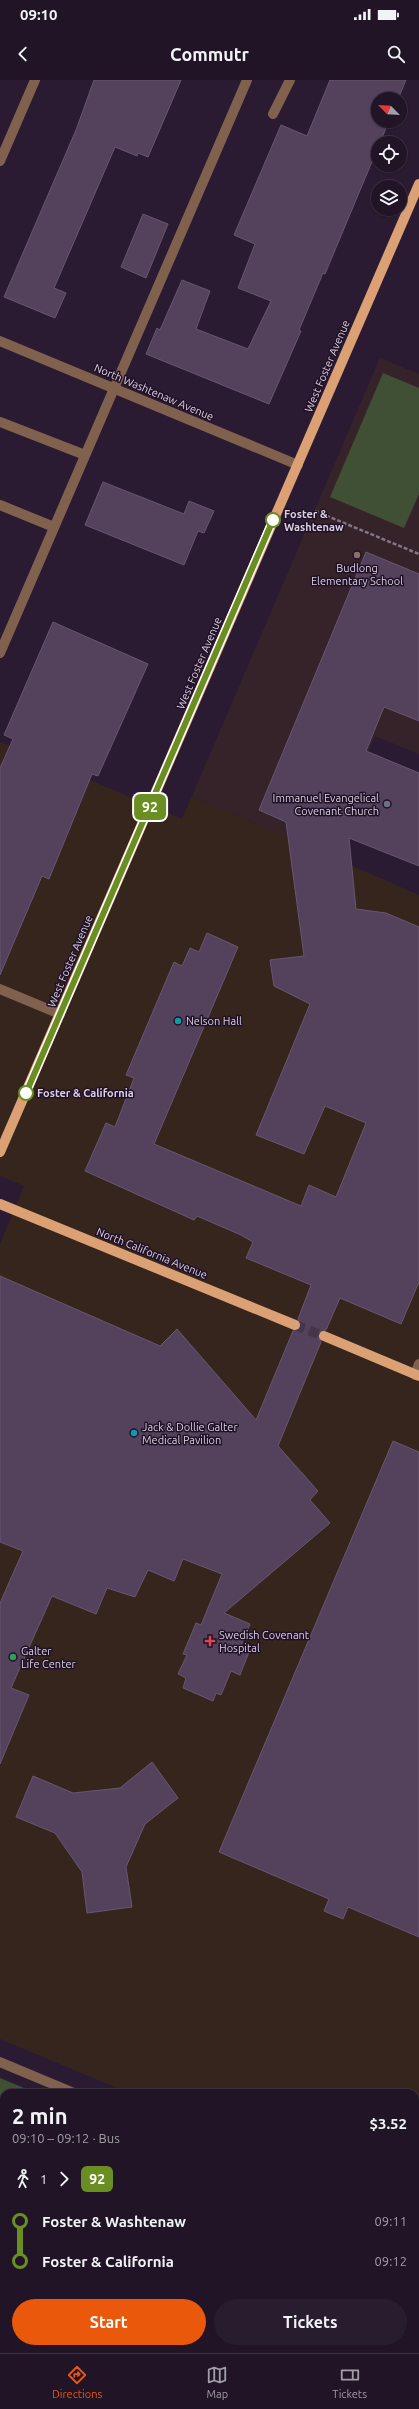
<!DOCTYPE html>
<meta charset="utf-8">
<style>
body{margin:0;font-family:Ubuntu,sans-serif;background:#281d2e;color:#f1f3f6;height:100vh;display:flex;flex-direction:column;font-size:15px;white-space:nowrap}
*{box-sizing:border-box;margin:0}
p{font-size:13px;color:#a29ea7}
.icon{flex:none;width:22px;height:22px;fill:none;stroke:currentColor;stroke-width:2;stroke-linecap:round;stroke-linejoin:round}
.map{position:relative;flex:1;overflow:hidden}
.sheet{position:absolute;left:0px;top:2009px;width:419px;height:264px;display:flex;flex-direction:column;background:#201426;border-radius:12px 12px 0 0;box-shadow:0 1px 3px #0004,0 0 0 1px #3d3343}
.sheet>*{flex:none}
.badge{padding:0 8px;border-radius:6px;font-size:14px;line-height:26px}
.needle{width:26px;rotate:294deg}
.controls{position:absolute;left:371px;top:12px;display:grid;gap:8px}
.controls a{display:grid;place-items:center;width:36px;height:36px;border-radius:50%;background:#201426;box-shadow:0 1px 3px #0004,0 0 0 1px #3d3343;font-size:20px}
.map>.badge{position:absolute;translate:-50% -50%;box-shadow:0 0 0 2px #fff}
.legs{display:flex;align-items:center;gap:6px;height:44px;padding:0 12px;font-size:13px}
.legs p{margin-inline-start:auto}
.overview{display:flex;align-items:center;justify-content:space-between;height:68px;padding:0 12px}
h1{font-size:22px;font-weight:700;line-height:30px}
.action{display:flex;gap:8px;margin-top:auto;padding:8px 12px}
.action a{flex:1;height:46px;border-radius:24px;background:#ea580c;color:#fff;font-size:16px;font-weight:700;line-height:46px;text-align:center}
.action a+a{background:#281d2e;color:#f1f3f6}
ul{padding:0 12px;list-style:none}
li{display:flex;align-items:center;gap:14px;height:40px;font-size:15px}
li i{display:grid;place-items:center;width:6px;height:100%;margin:0 5px;background:currentColor}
li i::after{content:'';width:10px;height:10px;margin:-5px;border:3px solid;border-radius:50%;background:#201426}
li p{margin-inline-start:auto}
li:first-child i{background:linear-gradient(#0000 50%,currentColor 0)}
li:last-child i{background:linear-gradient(currentColor 50%,#0000 0)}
.status{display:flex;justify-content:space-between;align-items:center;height:28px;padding:0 20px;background:#201426;direction:ltr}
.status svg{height:11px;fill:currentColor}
header{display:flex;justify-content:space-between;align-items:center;height:52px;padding:0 12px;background:#201426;font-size:18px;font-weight:700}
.tab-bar{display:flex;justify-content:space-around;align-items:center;height:56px;border-top:1px solid #3d3343;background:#201426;font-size:11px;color:#a29ea7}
.tab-bar a{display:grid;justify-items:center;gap:2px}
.tab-bar .selected{color:#ea580c}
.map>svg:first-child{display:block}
.education{fill:#36232a}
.medical{fill:#36251d}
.green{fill:#405035}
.building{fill:#54425c;stroke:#685671}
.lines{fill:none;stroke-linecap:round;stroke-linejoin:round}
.major-tunnel{stroke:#45364c;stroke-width:10;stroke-dasharray:10 5;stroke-linecap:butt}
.path{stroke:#837689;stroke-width:2.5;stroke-dasharray:4 2;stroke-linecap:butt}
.minor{stroke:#7f614d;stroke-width:10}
.major{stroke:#dca075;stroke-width:10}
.line-1-casing{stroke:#fff;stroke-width:9}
.line-1{stroke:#6b8e23;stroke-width:6}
.stop-1-dot{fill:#fff;stroke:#6b8e23;stroke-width:2}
.education-dot{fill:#8d6e63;stroke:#211128;stroke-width:1.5}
.worship-dot{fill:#6b7280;stroke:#211128;stroke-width:1.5}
.culture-dot{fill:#0f9aa8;stroke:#211128;stroke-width:1.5}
.health-dot{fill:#e0444e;stroke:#211128;stroke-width:1.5}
.leisure-dot{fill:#2e9e5b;stroke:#211128;stroke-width:1.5}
.labels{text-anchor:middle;stroke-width:3;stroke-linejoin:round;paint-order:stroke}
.street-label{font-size:11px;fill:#dad0df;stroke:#211128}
.stop-label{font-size:11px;font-weight:bold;fill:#dad0df;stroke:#211128;text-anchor:start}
.poi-label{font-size:11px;fill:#dad0df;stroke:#211128;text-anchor:start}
</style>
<div class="status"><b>09:10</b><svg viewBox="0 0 49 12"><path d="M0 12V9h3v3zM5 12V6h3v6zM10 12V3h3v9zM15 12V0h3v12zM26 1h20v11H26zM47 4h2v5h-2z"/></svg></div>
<header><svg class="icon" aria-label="back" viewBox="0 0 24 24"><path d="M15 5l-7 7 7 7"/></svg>Commutr<svg class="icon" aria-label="search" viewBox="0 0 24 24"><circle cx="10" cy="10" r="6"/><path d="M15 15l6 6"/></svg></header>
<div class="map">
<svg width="419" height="2273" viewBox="0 0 419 2273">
<rect width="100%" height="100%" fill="#2b1b32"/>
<path class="education" d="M380 278 419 294V674L375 656 324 774 192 716Z"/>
<path class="medical" d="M0 662 182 739 192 716 419 815V2055L415 2064V2013H129L0 1959V1164L24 1106 0 1096Z"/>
<path class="green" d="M383 293 419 308V414L404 448 330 417Z
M0 1998 36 2013H4V2269H415V2174L419 2176V2273H0Z"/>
<path class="building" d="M94 0H181L148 77 138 73 137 76 115 67 54 208 66 213 55 238 4 217 76 50Z
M330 0H406L398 19H378V41H389L325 194 323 193 299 250 301 251 269 324 146 274 157 248 160 250 182 200 210 211 196 249 248 269 271 221 238 208 255 164 234 155 281 45 307 56Z
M143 134 168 144 146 198 121 187Z
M103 402 184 434 189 421 214 431 204 453 198 451 184 485 85 445Z
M366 472 419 494V641L384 627 366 671 419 693V786L349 758 356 829 386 833 419 847V1202L401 1244 340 1218 326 1250 318 1253V1257L321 1262 278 1366 318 1411 310 1420 330 1443 224 1533 250 1544 240 1568 249 1572 240 1595 231 1591 221 1615 216 1613 213 1621 183 1608 186 1598 178 1594 187 1575 183 1574 196 1543 201 1545 222 1494 183 1479 174 1501 148 1490 135 1517 107 1508 96 1534 52 1516 11 1608 29 1615 0 1684V1523L23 1471 0 1462V1196L160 1266 177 1249 256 1340 293 1251 301 1248V1244L298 1239 311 1205 246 1178 253 1162 241 1155 197 1136 194 1140 85 1091 106 1043 115 1047 134 998 126 995 174 882 182 886 190 868 199 872 207 853 238 867 154 1064 301 1126 309 1105 336 1117 366 1043 325 1026 304 1074 256 1055 310 924 274 906 270 880 304 876 286 742 259 730Z
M53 542 148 584 98 696 92 694 49 799 42 796 0 895V688L13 659 4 655Z
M393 1361 419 1372V1857L348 1827 343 1839 324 1831 329 1819 219 1772Z
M152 1682 178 1718 145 1744 126 1787 132 1827 87 1833 82 1792 55 1753 16 1737 33 1696 73 1713 120 1708Z"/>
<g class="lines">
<path class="major-tunnel" d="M295 1245 324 1256"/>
<path class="path" d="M315 431 419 474
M0 2074 4 2076
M0 2195 4 2171
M309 2269 319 2273
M202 2273 203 2269
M344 2273 346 2269"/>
<path class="minor" d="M273 34 290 0
M0 81 35 0
M0 261 298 385
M0 342 85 375
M0 425 54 447
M0 573 247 0
M0 909 60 934
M415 1295 419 1284
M0 1982 74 2013
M415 2122 419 2112
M415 2156 419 2157"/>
<path class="major" d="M0 1072 419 104
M0 1124 295 1245
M324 1256 419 1296"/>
</g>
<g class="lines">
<g class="line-1-casing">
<path id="line-1" d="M26 1013 273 440"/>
</g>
<use href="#line-1" class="line-1"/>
</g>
<g class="stop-1-dot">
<circle cx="273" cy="440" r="7"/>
<circle cx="26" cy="1013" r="7"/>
</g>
<circle class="education-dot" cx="357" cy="475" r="4"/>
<circle class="worship-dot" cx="387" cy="724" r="4"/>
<g class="culture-dot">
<circle cx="178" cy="941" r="4"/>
<circle cx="134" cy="1353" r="4"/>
</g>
<path class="health-dot" d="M208 1555h4v4h4v4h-4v4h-4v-4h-4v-4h4z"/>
<circle class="leisure-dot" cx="13" cy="1577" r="4"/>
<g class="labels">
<g class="street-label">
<text transform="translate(327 286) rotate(-67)" y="4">West Foster Avenue</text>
<text transform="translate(154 312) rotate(23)" y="4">North Washtenaw Avenue</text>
<text transform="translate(199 583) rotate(-67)" y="4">West Foster Avenue</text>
<text transform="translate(70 881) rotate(-67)" y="4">West Foster Avenue</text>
<text transform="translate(152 1173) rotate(22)" y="4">North California Avenue</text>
</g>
<g class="stop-label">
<text x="284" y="438">Foster &amp;<tspan x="284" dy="13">Washtenaw</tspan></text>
<text x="37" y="1017">Foster &amp; California</text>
</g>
<g class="poi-label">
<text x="357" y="492" text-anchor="middle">Budlong<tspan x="357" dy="13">Elementary School</tspan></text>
<text x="379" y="722" text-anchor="end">Immanuel Evangelical<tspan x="379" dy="13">Covenant Church</tspan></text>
<text x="186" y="945">Nelson Hall</text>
<text x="142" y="1351">Jack &amp; Dollie Galter<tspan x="142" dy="13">Medical Pavilion</tspan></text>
<text x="219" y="1559">Swedish Covenant<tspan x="219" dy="13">Hospital</tspan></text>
<text x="21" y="1575">Galter<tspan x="21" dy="13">Life Center</tspan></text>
</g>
</g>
</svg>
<div class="controls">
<a><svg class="needle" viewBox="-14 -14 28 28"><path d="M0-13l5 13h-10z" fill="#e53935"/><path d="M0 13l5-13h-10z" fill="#a29ea7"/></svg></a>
<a><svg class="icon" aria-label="locate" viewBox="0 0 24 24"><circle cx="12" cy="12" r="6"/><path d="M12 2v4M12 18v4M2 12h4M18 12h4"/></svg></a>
<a><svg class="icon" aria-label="layers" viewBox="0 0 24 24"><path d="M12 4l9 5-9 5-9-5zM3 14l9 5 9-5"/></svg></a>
</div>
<b class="badge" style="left:150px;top:727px;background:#6b8e23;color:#fff">92</b>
<section class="sheet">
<div class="overview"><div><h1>2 min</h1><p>09:10 – 09:12 · Bus</p></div><b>$3.52</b></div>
<div class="legs"><svg class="icon" aria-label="walk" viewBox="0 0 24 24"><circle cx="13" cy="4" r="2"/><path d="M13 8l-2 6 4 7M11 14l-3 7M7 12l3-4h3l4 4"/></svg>1<svg class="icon" aria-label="forward" viewBox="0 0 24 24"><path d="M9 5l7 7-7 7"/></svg><b class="badge" style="background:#6b8e23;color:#fff">92</b></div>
<ul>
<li><i style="color:#6b8e23"></i><b>Foster &amp; Washtenaw</b><p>09:11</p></li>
<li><i style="color:#6b8e23"></i><b>Foster &amp; California</b><p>09:12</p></li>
</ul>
<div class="action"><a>Start</a><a>Tickets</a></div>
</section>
</div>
<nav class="tab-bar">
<a class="selected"><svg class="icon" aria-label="directions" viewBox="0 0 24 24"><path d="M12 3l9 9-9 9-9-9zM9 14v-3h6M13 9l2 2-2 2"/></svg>Directions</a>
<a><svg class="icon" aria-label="map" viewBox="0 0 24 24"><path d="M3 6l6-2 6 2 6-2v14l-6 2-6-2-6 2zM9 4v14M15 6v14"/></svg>Map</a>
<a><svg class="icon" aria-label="tickets" viewBox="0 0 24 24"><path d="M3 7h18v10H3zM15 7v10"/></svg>Tickets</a>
</nav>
